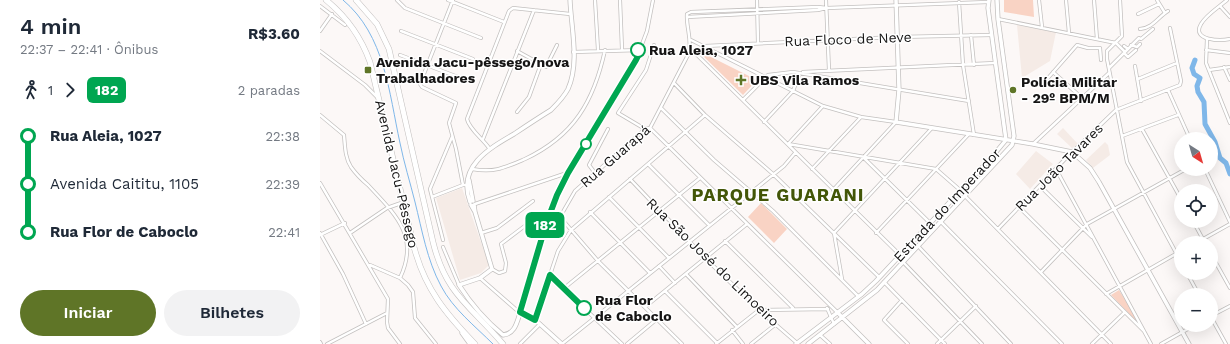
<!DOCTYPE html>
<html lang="pt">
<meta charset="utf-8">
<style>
body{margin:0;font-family:"Work Sans",sans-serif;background:#f2f2f3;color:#1f2937;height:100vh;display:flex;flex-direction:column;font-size:15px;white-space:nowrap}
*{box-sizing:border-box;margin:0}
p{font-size:13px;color:#747a83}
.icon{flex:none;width:22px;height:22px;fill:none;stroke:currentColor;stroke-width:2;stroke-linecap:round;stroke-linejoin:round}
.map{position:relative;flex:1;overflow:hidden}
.side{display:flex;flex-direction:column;background:#fff;width:320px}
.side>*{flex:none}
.badge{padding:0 8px;border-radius:6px;font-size:14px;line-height:26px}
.needle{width:26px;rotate:143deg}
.controls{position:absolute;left:854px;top:132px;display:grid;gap:8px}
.controls a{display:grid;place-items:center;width:44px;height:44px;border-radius:50%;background:#fff;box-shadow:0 4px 16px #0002;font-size:20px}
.map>.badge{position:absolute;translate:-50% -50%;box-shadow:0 0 0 2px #fff}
.legs{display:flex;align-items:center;gap:6px;height:44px;padding:0 20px;font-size:13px}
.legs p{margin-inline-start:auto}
.summary{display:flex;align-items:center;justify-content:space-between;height:68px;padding:0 20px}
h1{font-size:22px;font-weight:600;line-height:30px}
.primary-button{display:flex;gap:8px;margin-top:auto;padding:8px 20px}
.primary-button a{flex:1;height:46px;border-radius:24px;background:#5f7527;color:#fff;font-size:16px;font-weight:600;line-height:46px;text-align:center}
.primary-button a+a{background:#f2f2f3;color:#1f2937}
ul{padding:0 20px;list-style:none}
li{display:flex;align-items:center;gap:14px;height:48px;font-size:15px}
li i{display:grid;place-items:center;width:6px;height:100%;margin:0 5px;background:currentColor}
li i::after{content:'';width:10px;height:10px;margin:-5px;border:3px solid;border-radius:50%;background:#fff}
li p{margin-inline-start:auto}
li:first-child i{background:linear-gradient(#0000 50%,currentColor 0)}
li:last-child i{background:linear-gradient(currentColor 50%,#0000 0)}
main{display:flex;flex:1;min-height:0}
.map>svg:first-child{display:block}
.built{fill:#f5ebe6}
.green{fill:#f9d3c4}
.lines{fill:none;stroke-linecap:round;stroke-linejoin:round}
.stream{stroke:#7fb7e9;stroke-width:1}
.river{stroke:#7fb7e9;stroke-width:5}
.street-casing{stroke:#c3c0bf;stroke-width:4}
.secondary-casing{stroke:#c3c0bf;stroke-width:5}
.highway-casing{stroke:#c3c0bf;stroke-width:6}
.street{stroke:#fff;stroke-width:2.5}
.secondary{stroke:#fff;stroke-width:3.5}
.highway{stroke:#fff;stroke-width:5}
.line-1-casing{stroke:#fff;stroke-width:9}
.line-1{stroke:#00a651;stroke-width:6}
.stop-1-dot{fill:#fff;stroke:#00a651;stroke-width:2}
.poi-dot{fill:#5f7527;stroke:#fff;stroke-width:1.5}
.labels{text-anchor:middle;stroke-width:3;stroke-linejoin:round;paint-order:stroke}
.street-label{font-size:14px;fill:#151414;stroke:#fff}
.stop-label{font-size:14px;font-weight:bold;fill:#151414;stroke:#fff;text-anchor:start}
.poi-label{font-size:14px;font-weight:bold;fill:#151414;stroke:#fff;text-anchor:start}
.district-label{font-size:18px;font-weight:bold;letter-spacing:1px;fill:#435608;stroke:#fff}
</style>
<main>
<section class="side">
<div class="summary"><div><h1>4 min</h1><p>22:37 – 22:41 · Ônibus</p></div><b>R$3.60</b></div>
<div class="legs"><svg class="icon" aria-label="walk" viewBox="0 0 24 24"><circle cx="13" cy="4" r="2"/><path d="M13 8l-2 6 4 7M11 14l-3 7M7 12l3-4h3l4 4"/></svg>1<svg class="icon" aria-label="forward" viewBox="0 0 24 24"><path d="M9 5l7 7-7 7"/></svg><b class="badge" style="background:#00a651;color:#fff">182</b><p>2 paradas</p></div>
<ul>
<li><i style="color:#00a651"></i><b>Rua Aleia, 1027</b><p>22:38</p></li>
<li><i style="color:#00a651"></i><span>Avenida Caititu, 1105</span><p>22:39</p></li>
<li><i style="color:#00a651"></i><b>Rua Flor de Caboclo</b><p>22:41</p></li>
</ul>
<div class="primary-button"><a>Iniciar</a><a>Bilhetes</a></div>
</section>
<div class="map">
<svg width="910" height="344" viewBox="0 0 910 344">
<rect width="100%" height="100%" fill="#fcf8f7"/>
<path class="built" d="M697 25 736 32 730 61 702 78Z
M743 128 758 144 752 148 737 134Z
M785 142 788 145 790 155 773 168 766 160Z
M716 151 733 164 710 189 696 174Z
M142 188 169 265 161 273 140 280 116 198Z"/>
<path class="green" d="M684 0H713L714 17 684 12Z
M377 50 437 80 423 95Z
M441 203 467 229 454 243 428 217Z
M799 290 816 317 817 322 791 295Z"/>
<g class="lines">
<path class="stream" d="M23 0C65 35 69 93 80 143 84 163 90 182 95 202 102 230 107 260 121 286 133 309 155 326 173 344"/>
<path class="river" d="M875 60 872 68 874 74 880 78 877 86 878 92 884 102 885 124 895 142 900 158 906 163 910 174"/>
<g class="street-casing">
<path id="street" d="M77 0 85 8 161 38
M128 0 184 22
M133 0 100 84 102 87 136 103 129 123 136 149 143 185H148
M275 0 278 50
M300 0 302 49
M437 0 438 43
M506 0 509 70
M719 0 722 27
M746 0 749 33
M774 0 777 39
M800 0 802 36 787 51V59L807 162 861 262
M837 0 845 13
M907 0C899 7 886 15 881 24 871 41 901 41 910 39
M639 2 643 65 654 135
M0 6 25 25
M900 6 910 17
M818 14 839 4
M367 17 498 10 506 8
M678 19 796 43 805 52
M820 29C833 28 838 17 848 11
M0 31 12 14
M81 31 153 59
M651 35 654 65
M887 39 886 63 910 123
M371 40 503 106 541 117 576 122 513 190
M811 45 817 47 820 44
M385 46 577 37 671 35
M804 46 808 49
M370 48 580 255
M886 50 910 53
M0 51 45 85 57 97
M197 51 226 67 237 45
M253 52 321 50
M804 53 808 57 816 50
M80 55 146 80
M815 66 821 101
M904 67 910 80
M789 68 819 38 821 39 833 29
M889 70 910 67
M483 72 675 63
M733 72 762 98
M818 79 857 63
M354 83 385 115 453 174 559 277
M721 86 757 45 768 48H780L781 60
M848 90 870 139
M423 100 448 75 473 72 649 101
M341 108 394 160 453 211 538 296
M197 112 209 97 221 64
M0 115 24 135C25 146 25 158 31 167 36 174 42 180 48 185 75 214 100 236 80 278
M444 122 473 91 480 73
M330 128 517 312
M325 129 298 113 326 70 334 45
M822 129 861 199
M802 136 858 115
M163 139 214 10
M468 144 616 169 640 190
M468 144 503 106
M713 144 789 73
M169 148C163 139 149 129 147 119L189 11 193 8 250 14
M544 158 610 223
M328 164 389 225
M152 169C174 173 184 168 205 159 254 136 274 101 285 50
M492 169 541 117
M736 169 831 344
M885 169 910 222
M275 173 269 165 288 129
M310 179 385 258 439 310 477 343
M0 183 68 299 67 322 68 328 80 344
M720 186 772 237
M645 196 791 344
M112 197 143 185
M289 197 349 258
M155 204 247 173
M699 207 824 331
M270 212 330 273
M873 221 885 243
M621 222 742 344
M678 229 748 156 796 110 860 85 861 81 850 28
M0 233 23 274 46 324
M30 233 67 208 84 202
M161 233 177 228 213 201
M556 233 649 134
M0 235 25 223
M123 240 110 189 132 137
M405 241 473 308
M876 243 910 224
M598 246 691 344
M123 247 139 285
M891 254 910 288
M583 262 662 344
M50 265 80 278 88 285 93 292 95 318 116 344
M339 266 355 283
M172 269 179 273 185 271 186 263 181 244 210 222
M721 272 767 224 866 169
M867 273 879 295
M366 274 416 326
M229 275 302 344
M160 278 200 313 232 206 248 173 316 60 327 31 333 0
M522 279 514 233 612 128
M564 282 625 344
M243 289 380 178
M345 291 397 343
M786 294 861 251
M582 300 564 320 588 344
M325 307 427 224
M507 308 514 324
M891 316 910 306
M891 317 906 344
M215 320 238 251 251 230 385 115
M412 330 423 344
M500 335 510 344
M0 342 1 344
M7 344 67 313
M200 344 220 324
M242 344 464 166 475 153
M307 344 337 319
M362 344 278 261 240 217 255 191 325 129 330 128 369 53C372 39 366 27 367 14L371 12 498 7 507 8 668 2
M396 344 439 310 508 309
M431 344 456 324
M617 344 656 306
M772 344 804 313
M841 344 875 325"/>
</g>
<g class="secondary-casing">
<path id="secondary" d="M576 0 579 90 576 122 713 144 752 152 770 168 779 182 869 344
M149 180 153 201
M150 202C137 167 168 149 194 134 206 126 218 118 231 110 237 104 244 97 248 89 260 63 251 27 250 0
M151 205 155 212
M154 205 155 212 172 269 160 278 139 285C151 304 166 321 183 335 195 334 197 322 200 313L212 317 242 344
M517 312 549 344
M142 333 150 344
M476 344 542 294 556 281 671 158 686 140 668 8 669 0
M488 344 557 290 692 145 694 136 678 19 677 0"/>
</g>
<g class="highway-casing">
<path id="highway" d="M6 0C27 17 41 37 50 62L94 247C105 289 126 314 155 344
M36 0 57 24 69 49 113 242C126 295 151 306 183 344"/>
</g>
<use href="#street" class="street"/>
<use href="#secondary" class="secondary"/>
<use href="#highway" class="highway"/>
</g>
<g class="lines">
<g class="line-1-casing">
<path id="line-1" d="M264 308 230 275 215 320 200 312 226 224 237 195 248 173 316 60 321 50H318"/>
</g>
<use href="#line-1" class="line-1"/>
</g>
<g class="stop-1-dot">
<circle cx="318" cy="50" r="7"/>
<circle cx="266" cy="144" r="5"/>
<circle cx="264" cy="308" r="7"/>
</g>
<g class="poi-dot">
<rect x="44" y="66" width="8" height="8" rx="2"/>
<path d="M419 74h4v4h4v4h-4v4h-4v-4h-4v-4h4z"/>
<circle cx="693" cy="90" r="4"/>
</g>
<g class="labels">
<g class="street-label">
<text transform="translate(528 39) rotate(-2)" y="5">Rua Floco de Neve</text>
<text transform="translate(295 156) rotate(-41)" y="5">Rua Guarapá</text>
<text transform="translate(739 167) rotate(-45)" y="5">Rua João Tavares</text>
<text transform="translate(77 174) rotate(77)" y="5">Avenida Jacu-Pêssego</text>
<text transform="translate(627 205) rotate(-47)" y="5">Estrada do Imperador</text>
<text transform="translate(393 262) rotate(44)" y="5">Rua São José do Limoeiro</text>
</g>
<g class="stop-label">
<text x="329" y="55">Rua Aleia, 1027</text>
<text x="275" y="305">Rua Flor<tspan x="275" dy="16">de Caboclo</tspan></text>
</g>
<g class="poi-label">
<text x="56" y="67">Avenida Jacu-pêssego/nova<tspan x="56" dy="16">Trabalhadores</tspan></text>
<text x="430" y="85">UBS Vila Ramos</text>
<text x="701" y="87">Polícia Militar<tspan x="701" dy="16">- 29º BPM/M</tspan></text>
</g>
<g class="district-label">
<text x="458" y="201">PARQUE GUARANI</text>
</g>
</g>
</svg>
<div class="controls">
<a><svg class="needle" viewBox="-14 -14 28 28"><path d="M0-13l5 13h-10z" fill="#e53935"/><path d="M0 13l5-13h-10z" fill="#747a83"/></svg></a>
<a><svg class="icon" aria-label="locate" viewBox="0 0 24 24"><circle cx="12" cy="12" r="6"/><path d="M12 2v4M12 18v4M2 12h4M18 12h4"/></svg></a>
<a>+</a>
<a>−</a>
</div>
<b class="badge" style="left:225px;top:225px;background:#00a651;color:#fff">182</b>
</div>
</main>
